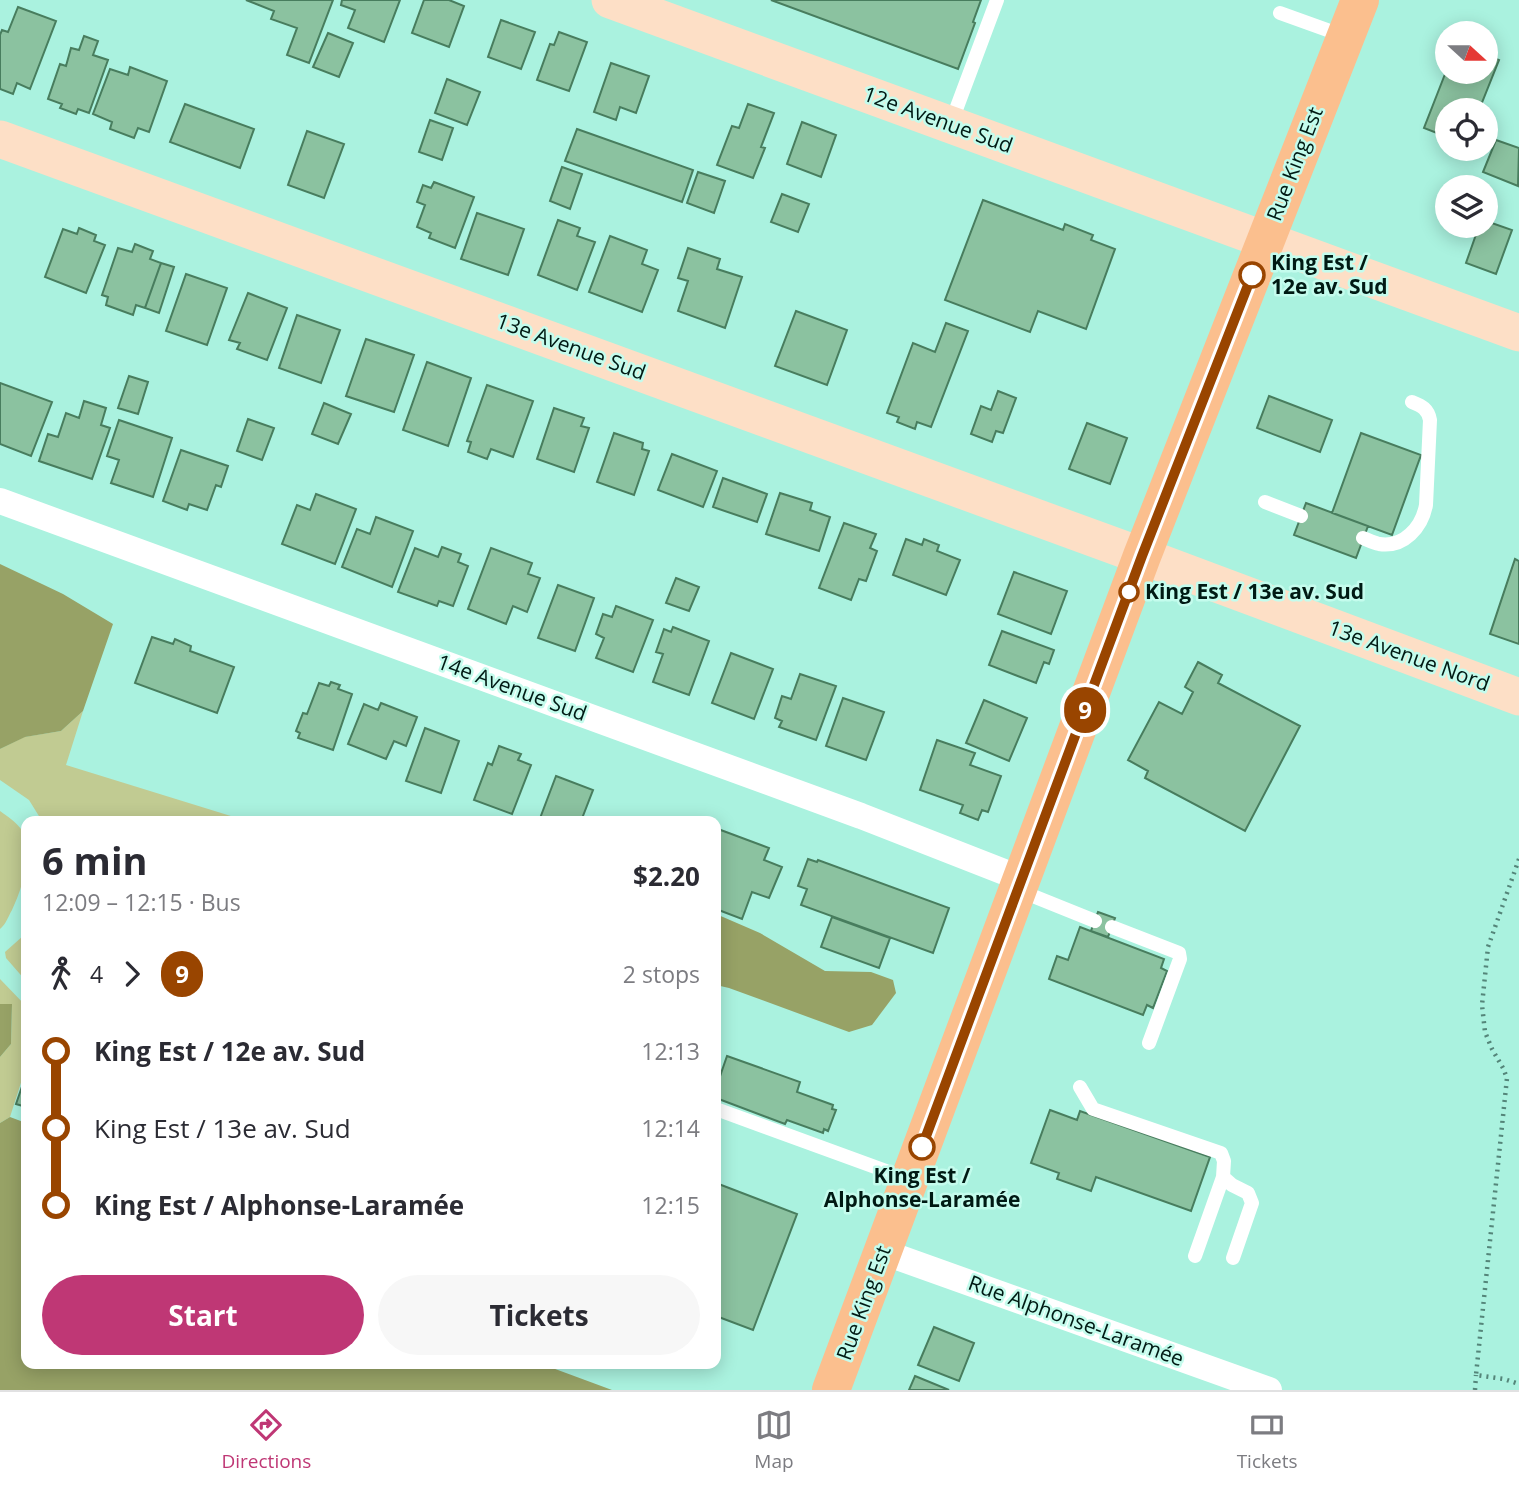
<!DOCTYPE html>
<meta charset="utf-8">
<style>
body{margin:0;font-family:"Open Sans",sans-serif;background:#f7f7f7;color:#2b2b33;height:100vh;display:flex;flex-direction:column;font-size:26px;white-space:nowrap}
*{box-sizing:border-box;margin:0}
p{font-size:23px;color:#7c7c81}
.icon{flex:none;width:38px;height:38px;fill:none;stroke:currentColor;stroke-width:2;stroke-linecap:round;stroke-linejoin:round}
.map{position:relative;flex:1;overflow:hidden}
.details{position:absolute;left:21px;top:816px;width:700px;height:553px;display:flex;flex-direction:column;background:#fff;border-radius:14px;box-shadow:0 4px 18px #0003}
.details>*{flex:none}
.badge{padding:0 14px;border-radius:23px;font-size:24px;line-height:46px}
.needle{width:46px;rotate:111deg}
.tools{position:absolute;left:1435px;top:21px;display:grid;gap:14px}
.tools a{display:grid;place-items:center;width:63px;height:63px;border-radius:50%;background:#fff;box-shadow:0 4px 18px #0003;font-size:35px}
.map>.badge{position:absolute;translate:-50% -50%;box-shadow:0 0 0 4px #fff}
.legs{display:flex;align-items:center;gap:10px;height:77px;padding:0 21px;font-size:23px}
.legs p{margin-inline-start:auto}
.head{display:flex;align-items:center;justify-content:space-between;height:119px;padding:0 21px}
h1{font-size:38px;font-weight:700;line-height:52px}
.action{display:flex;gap:14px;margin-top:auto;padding:14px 21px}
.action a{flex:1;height:80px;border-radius:42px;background:#bf3775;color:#fff;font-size:28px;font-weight:700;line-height:80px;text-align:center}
.action a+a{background:#f7f7f7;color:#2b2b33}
ul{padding:0 21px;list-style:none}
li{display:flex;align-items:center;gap:24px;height:77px;font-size:26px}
li i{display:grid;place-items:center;width:10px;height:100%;margin:0 9px;background:currentColor}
li i::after{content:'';width:18px;height:18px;margin:-9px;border:5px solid;border-radius:50%;background:#fff}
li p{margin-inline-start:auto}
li:first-child i{background:linear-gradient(#0000 50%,currentColor 0)}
li:last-child i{background:linear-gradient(currentColor 50%,#0000 0)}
.menu{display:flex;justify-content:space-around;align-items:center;height:98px;border-top:2px solid #e1e1e2;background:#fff;font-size:19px;color:#7c7c81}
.menu a{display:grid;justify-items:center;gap:4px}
.menu .on{color:#bf3775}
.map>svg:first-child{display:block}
.green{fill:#c1cb92}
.forest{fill:#97a266}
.building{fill:#8bc2a0;stroke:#487d5e;stroke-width:2}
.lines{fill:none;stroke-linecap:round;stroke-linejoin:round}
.path{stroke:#548579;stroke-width:4.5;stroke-dasharray:2 5;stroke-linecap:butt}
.service{stroke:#fff;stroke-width:14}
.minor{stroke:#fff;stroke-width:26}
.secondary{stroke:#fddfc6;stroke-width:37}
.primary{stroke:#fbbf8e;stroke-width:38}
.line-1-casing{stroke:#fff;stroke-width:16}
.line-1{stroke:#994500;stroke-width:10}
.stop-1-dot{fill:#fff;stroke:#994500;stroke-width:3.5}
.labels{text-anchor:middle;stroke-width:5;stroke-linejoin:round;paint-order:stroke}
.street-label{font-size:21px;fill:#001a14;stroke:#c4fced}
.stop-label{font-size:21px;font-weight:bold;fill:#001a14;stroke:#c4fced;text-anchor:start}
</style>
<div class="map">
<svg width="1519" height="1390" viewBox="0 0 1519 1390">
<rect width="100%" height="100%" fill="#aaf2df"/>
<path class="green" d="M83 711 66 765 247 821H42L29 800 0 780V749L24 737 61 731Z
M0 811C7 816 16 822 21 829 35 852 22 888 12 910 8 917 6 924 0 929Z
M26 929V981L6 958 5 952 23 936Z
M0 979 26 1006V1067L10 1117 0 1123V1057L11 1044 12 1005 0 1004Z"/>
<path class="forest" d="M0 564 63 594 113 624 83 711 61 731 25 737 0 749Z
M716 914 760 933 825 971 871 972 893 980 896 993 872 1025 849 1032 729 988 716 985Z
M0 1004H12L11 1044 0 1057Z
M10 1117 26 1123V1363H539L612 1390H0V1123Z"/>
<path class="building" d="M246 0H333L309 63 287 55 297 28 271 19 274 11Z
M342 0H400L384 42 348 28 355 10 341 5Z
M424 0H449L464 6 449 47 412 33Z
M771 0H981L973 22 975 23 958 69Z
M18 7 56 21 30 89 17 83 13 94 0 89V35L2 30 8 32Z
M501 20 535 32 521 69 488 57Z
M559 32 587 42 569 91 537 80 550 44 554 45Z
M328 33 353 43 339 77 313 67Z
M84 36 98 41 93 55 108 60 89 113 78 109 76 114 60 108 62 104 48 99 60 64 66 66 71 48 79 50Z
M1486 55 1499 60 1479 110H1447V137L1424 128 1447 69V72H1486Z
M611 63 649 76 636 113 620 107 616 120 594 112Z
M130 67 167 81 149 132 138 128 134 138 110 129 112 122 93 114 110 69 128 75Z
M447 79 480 92 467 125 435 113Z
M185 104 254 129 240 168 170 142Z
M748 104 774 113 761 147 765 148 753 178 717 165 732 126 739 128Z
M430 120 453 128 442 160 419 152Z
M802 122 836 135 821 177 787 164Z
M577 129 693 170 682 202 565 161Z
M307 131 344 144 324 198 288 185Z
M1496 140 1519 148 1518 186 1483 172Z
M562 167 582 174 570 209 550 201Z
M698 172 725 181 714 213 687 203Z
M434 182 474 197 455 248 429 238 431 233 417 227 425 205 417 202 423 185 431 188Z
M782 194 809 204 798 232 771 222Z
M983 200 1063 230 1065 224 1093 235 1091 240 1115 249 1086 329 1038 311 1030 332 945 300Z
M477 213 524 229 508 275 461 259Z
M558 220 580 228 577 236 595 242 577 290 538 275Z
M1486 221 1512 230 1496 274 1466 263 1479 226H1486Z
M79 228 96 235 94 241 105 245 86 293 45 277 63 229 77 234Z
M610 236 647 250 642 264 658 270 642 312 589 292Z
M135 244 153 251 150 259 161 263 145 308 136 305 133 315 106 305 108 297 102 295 118 248 132 252Z
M688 248 720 259 717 269 742 277 725 328 678 311 688 281 678 278Z
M161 263 174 267 159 313 145 308Z
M186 274 227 288 207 345 166 331Z
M248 293 287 308 267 360 237 349 240 343 229 340Z
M796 311 847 330 827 385 775 366Z
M297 315 340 330 321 383 279 368Z
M946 323 968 331 931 427 917 422 915 429 897 422 899 417 887 413 913 343 935 352Z
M366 339 414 355 394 412 346 396Z
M427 362 471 378 448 446 403 430Z
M129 376 148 382 138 414 118 408Z
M0 383 52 402 31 456 0 444Z
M487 385 533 401 513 457 491 449 487 459 468 452 471 442 467 441Z
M998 391 1016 398 1003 433 996 431 992 442 971 434 981 406 991 410Z
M1269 396 1332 420 1320 452 1257 428Z
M84 401 106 408 101 425 110 428 92 479 39 461 48 434 58 437 66 413 79 418Z
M324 403 351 414 338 444 312 434Z
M554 408 584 418 581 426 589 428 574 472 537 459Z
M248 419 274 428 262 460 237 451Z
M119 420 172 438 153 497 111 483 119 460 107 456Z
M1087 423 1127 438 1110 484 1069 469Z
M614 433 643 443 642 449 649 451 634 495 597 482Z
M1361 433 1421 455 1392 535 1332 513Z
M181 450 228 466 221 487 216 485 207 510 189 504 187 510 163 501Z
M672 454 717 471 703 507 658 490Z
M723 478 767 494 757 522 713 507Z
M780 493 812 503 810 510 830 517 819 551 766 534Z
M316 494 356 509 335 564 282 544 297 505 310 510Z
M1306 503 1368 526 1356 558 1294 535Z
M376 517 413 531 392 587 342 567 357 529 370 534Z
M844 523 876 534 870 548 877 551 866 581 859 579 851 600 819 588Z
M906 539 922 545 924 539 939 545 937 551 960 560 946 595 893 575Z
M442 547 461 554 458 562 468 566 453 606 439 601 437 606 398 592 415 548 438 557Z
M491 548 532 563 528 574 540 578 527 612 513 606 506 624 468 609Z
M1515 559 1519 561V644L1490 634Z
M1014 572 1067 591 1051 634 998 614Z
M676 578 699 587 689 611 666 603Z
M558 585 594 598 575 651 538 638Z
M616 606 653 620 633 672 596 658 604 638 596 634 603 614 612 617Z
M673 627 709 641 689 695 653 682 663 654 656 652 664 629 671 632Z
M1002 631 1054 650 1049 664 1044 662 1036 683 989 665Z
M152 637 173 644 175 639 191 646 190 651 234 667 217 713 135 683Z
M731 653 773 669 754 719 712 703Z
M1198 662 1222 675 1218 683 1300 726 1245 831 1145 778 1148 771 1128 760 1159 702 1182 714 1193 692 1185 687Z
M800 674 836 686 816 740 779 727 782 721 775 718 782 696 791 699Z
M331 682 340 685 338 689 352 694 333 750 298 738 300 733 296 731 303 713 307 714 319 683 329 686Z
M843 698 884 712 866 760 826 746Z
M984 700 1027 718 1009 761 966 743Z
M381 703 417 717 406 746 394 741 386 759 348 744 364 704 378 710Z
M425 728 459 741 441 793 406 781Z
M937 740 975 753 970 765 1001 776 988 812 982 810 978 820 960 813 963 805 920 790Z
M499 746 521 754 518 760 531 765 512 814 474 800 488 763 492 765Z
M556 776 593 790 581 821H539Z
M718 829 769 848 764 860 782 867 769 898 752 892 742 919 716 909V835Z
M808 859 817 862 818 860 949 908 933 953 801 905 807 889 798 886Z
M1098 912 1115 918 1108 937 1091 931Z
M832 917 890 938 879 968 821 947Z
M1080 927 1164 959 1161 968 1167 971 1153 1008 1147 1005 1143 1015 1049 979 1057 956 1068 960Z
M727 1056 800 1082 797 1092 833 1105 832 1109 836 1110 828 1131 824 1129 823 1133 787 1120 785 1124 716 1098V1088Z
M26 1075V1107L16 1104Z
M1050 1110 1077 1120 1080 1111 1210 1157 1191 1211 1096 1177 1091 1191 1057 1179 1059 1173 1031 1163Z
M716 1183 797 1214 753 1330 716 1316Z
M934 1327 974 1343 959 1381 918 1365Z
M915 1376 949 1390H909Z"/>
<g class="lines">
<path class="path" d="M1519 859 1488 947 1482 1005 1485 1032 1492 1049 1503 1068 1507 1078 1476 1375 1504 1379 1519 1384
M1475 1390 1476 1375"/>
<path class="service" d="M1280 13 1344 36
M951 123 997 0
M1265 502 1301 516
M1363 538C1368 540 1374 543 1379 544 1404 548 1422 527 1426 505L1430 420C1428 409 1422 406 1412 402
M1018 890 1095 921
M1112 927 1179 953 1180 959 1149 1043
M1080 1087 1093 1109 1221 1153 1224 1161 1223 1177 1232 1185 1248 1193 1252 1203 1233 1258
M716 1109 908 1179
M1195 1256 1223 1177"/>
<path class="minor" d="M0 501 861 816 1022 879
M883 1252 1269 1390"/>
<path class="secondary" d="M610 0 1519 333
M0 139 1142 556 1519 697"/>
<path class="primary" d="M831 1390 1142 556 1360 0"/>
</g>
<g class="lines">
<g class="line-1-casing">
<path id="line-1" d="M922 1147 1142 556 1252 275"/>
</g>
<use href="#line-1" class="line-1"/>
</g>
<g class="stop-1-dot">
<circle cx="1252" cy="275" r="12"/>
<circle cx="1129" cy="592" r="9"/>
<circle cx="922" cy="1147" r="12"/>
</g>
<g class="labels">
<g class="street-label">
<text transform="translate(938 120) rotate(20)" y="7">12e Avenue Sud</text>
<text transform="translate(1295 164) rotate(-69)" y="7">Rue King Est</text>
<text transform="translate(571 347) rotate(20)" y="7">13e Avenue Sud</text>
<text transform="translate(1409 656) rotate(20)" y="7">13e Avenue Nord</text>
<text transform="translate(512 688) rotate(20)" y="7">14e Avenue Sud</text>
<text transform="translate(864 1303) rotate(-70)" y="7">Rue King Est</text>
<text transform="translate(1076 1321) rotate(20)" y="7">Rue Alphonse-Laramée</text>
</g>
<g class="stop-label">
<text x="1271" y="270">King Est /<tspan x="1271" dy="24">12e av. Sud</tspan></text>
<text x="1145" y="599">King Est / 13e av. Sud</text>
<text x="922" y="1183" text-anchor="middle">King Est /<tspan x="922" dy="24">Alphonse-Laramée</tspan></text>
</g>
</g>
</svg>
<div class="tools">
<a><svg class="needle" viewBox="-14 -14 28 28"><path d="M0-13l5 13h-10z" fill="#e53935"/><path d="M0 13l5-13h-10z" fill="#7c7c81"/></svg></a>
<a><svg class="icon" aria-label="locate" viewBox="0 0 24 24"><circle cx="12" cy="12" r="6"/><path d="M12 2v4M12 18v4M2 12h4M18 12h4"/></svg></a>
<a><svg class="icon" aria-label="layers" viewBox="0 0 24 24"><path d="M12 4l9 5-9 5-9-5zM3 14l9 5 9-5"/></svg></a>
</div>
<b class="badge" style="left:1085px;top:710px;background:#994500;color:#fff">9</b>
<section class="details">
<div class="head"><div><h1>6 min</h1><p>12:09 – 12:15 · Bus</p></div><b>$2.20</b></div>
<div class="legs"><svg class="icon" aria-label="walk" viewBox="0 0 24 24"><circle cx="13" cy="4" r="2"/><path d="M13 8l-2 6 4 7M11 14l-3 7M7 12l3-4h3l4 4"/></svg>4<svg class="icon" aria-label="forward" viewBox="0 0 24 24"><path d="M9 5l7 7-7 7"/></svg><b class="badge" style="background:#994500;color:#fff">9</b><p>2 stops</p></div>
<ul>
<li><i style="color:#994500"></i><b>King Est / 12e av. Sud</b><p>12:13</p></li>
<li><i style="color:#994500"></i><span>King Est / 13e av. Sud</span><p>12:14</p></li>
<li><i style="color:#994500"></i><b>King Est / Alphonse-Laramée</b><p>12:15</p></li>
</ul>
<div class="action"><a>Start</a><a>Tickets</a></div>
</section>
</div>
<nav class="menu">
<a class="on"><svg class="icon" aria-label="directions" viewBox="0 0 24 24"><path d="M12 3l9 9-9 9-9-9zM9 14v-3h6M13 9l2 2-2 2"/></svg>Directions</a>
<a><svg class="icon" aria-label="map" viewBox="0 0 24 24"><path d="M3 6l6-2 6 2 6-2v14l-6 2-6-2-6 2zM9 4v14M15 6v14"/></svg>Map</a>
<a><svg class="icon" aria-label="tickets" viewBox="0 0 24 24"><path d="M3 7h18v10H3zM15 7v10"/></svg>Tickets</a>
</nav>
